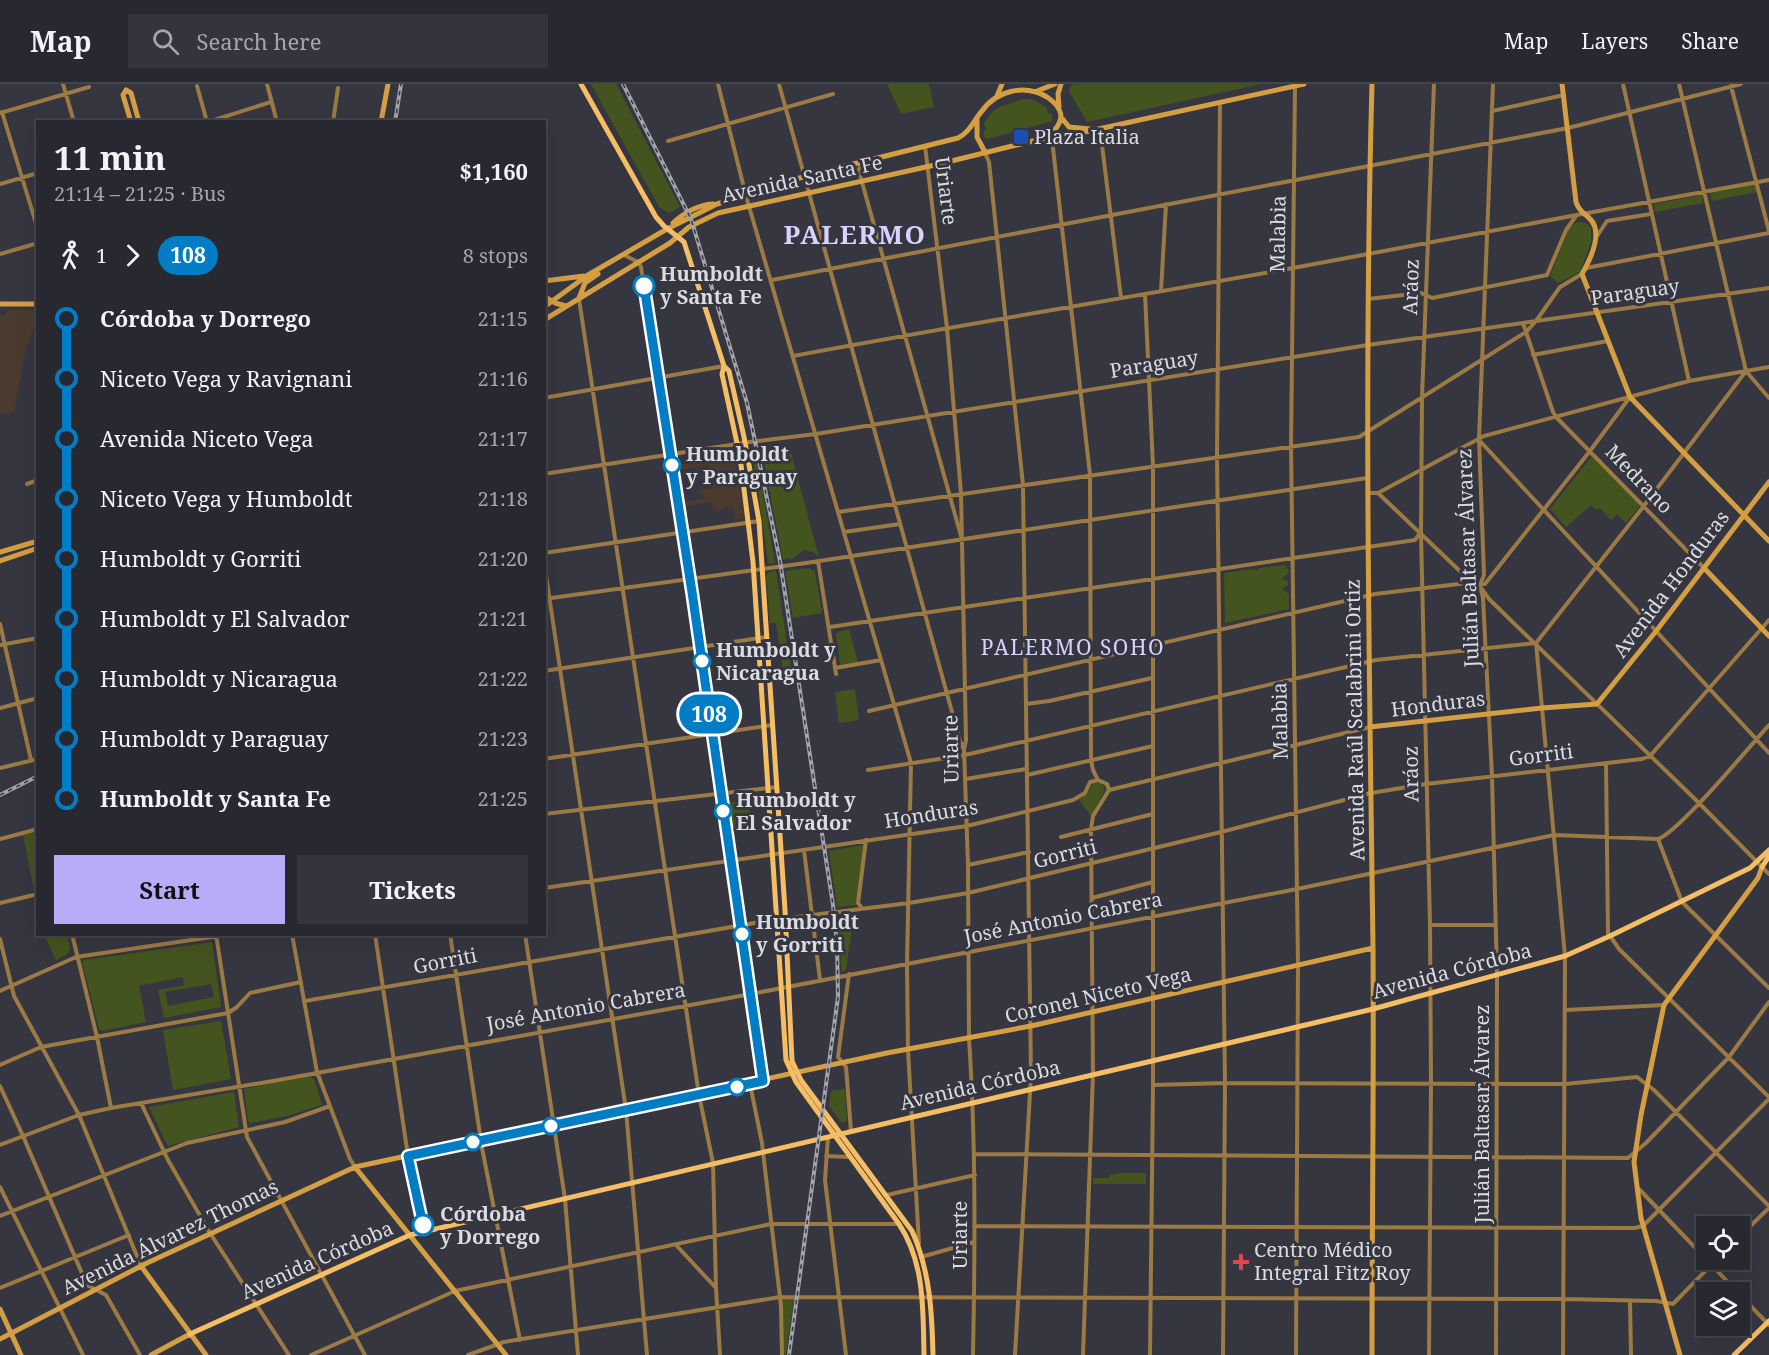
<!DOCTYPE html>
<meta charset="utf-8">
<style>
body{margin:0;font-family:"Noto Serif",serif;background:#34343d;color:#f1f3f6;height:100vh;display:flex;flex-direction:column;font-size:22px;white-space:nowrap}
*{box-sizing:border-box;margin:0}
p{font-size:20px;color:#a5a6ab}
.icon{flex:none;width:33px;height:33px;fill:none;stroke:currentColor;stroke-width:2;stroke-linecap:round;stroke-linejoin:round}
.map{position:relative;flex:1;overflow:hidden}
.panel{position:absolute;left:36px;top:36px;width:510px;height:816px;display:flex;flex-direction:column;background:#282831;border-radius:0px;box-shadow:0 6px 24px #0002,0 0 0 2px #44444d}
.panel>*{flex:none}
.badge{padding:0 12px;border-radius:20px;font-size:21px;line-height:39px}
.controls{position:absolute;left:1696px;top:1132px;display:grid;gap:12px}
.controls a{display:grid;place-items:center;width:54px;height:54px;border-radius:0px;background:#282831;box-shadow:0 6px 24px #0002,0 0 0 2px #44444d;font-size:30px}
.map>.badge{position:absolute;translate:-50% -50%;box-shadow:0 0 0 3px #fff}
.legs{display:flex;align-items:center;gap:9px;height:66px;padding:0 18px;font-size:20px}
.legs p{margin-inline-start:auto}
.summary{display:flex;align-items:center;justify-content:space-between;height:102px;padding:0 18px}
h1{font-size:33px;font-weight:700;line-height:45px}
.cta{display:flex;gap:12px;margin-top:auto;padding:12px 18px}
.cta a{flex:1;height:69px;border-radius:0px;background:#b6acf8;color:#111;font-size:24px;font-weight:700;line-height:69px;text-align:center}
.cta a+a{background:#34343d;color:#f1f3f6}
ul{padding:0 18px;list-style:none}
li{display:flex;align-items:center;gap:21px;height:60px;font-size:22px}
li i{display:grid;place-items:center;width:9px;height:100%;margin:0 8px;background:currentColor}
li i::after{content:'';width:15px;height:15px;margin:-8px;border:4px solid;border-radius:50%;background:#282831}
li p{margin-inline-start:auto}
li:first-child i{background:linear-gradient(#0000 50%,currentColor 0)}
li:last-child i{background:linear-gradient(currentColor 50%,#0000 0)}
header{display:flex;align-items:center;gap:36px;box-sizing:border-box;height:84px;padding:0 30px;background:#282831;border-bottom:2px solid #44444d}
header strong{font-size:28px}
nav{display:flex;gap:33px;margin-inline-start:auto;font-size:21px}
.search{width:420px;height:54px;background:#34343d;display:flex;align-items:center;gap:15px;box-sizing:border-box;padding:0 21px;border-radius:0px;color:#a5a6ab;font-size:22px}
.map>svg:first-child{display:block}
.medical{fill:#4b3b2f}
.green{fill:#44541e;fill-rule:evenodd}
.lines{fill:none;stroke-linecap:round;stroke-linejoin:round}
.street{stroke:#9c7a44;stroke-width:4}
.secondary{stroke:#d49e42;stroke-width:5}
.primary{stroke:#f6be64;stroke-width:5}
.rail-casing{stroke:#a4a4ac;stroke-width:4}
.rail{stroke:#363641;stroke-width:1.5;stroke-dasharray:4.5;stroke-linecap:butt}
.line-1-casing{stroke:#fff;stroke-width:14}
.line-1{stroke:#007dc5;stroke-width:9}
.transit-dot{fill:#1a4fb4;stroke:#363641;stroke-width:2}
.stop-1-dot{fill:#fff;stroke:#007dc5;stroke-width:3}
.health-dot{fill:#e0444e;stroke:#363641;stroke-width:2}
.labels{text-anchor:middle;stroke-width:6;stroke-linejoin:round;paint-order:stroke}
.poi-label{font-size:20px;fill:#dbdbe2;stroke:#363641;text-anchor:start}
.street-label{font-size:20px;fill:#dbdbe2;stroke:#363641}
.stop-label{font-size:20px;font-weight:bold;fill:#dbdbe2;stroke:#363641;text-anchor:start}
.neighbourhood-label{font-size:21px;letter-spacing:1.5px;fill:#d7d2fe;stroke:#363641}
.district-label{font-size:26px;font-weight:bold;letter-spacing:1.5px;fill:#d7d2fe;stroke:#363641}
</style>
<header>
<strong>Map</strong>
<div class="search"><svg class="icon" aria-label="search" viewBox="0 0 24 24"><circle cx="10" cy="10" r="6"/><path d="M15 15l6 6"/></svg>Search here</div>
<nav><a>Map</a><a>Layers</a><a>Share</a></nav>
</header>
<div class="map">
<svg width="1769" height="1271" viewBox="0 0 1769 1271">
<rect width="100%" height="100%" fill="#363641"/>
<path class="medical" d="M7 226H37V237L25 268 14 328 0 330V231L5 232Z
M701 370 703 376 734 371 744 432 742 435 735 436 732 421 717 428 709 418 683 423 682 418 705 414 698 407 713 404 709 381 677 387V381L697 378V371Z"/>
<path class="green" d="M591 0H616L680 123 669 129 659 123Z
M887 0H929L934 23 901 30Z
M1073 0H1261L1087 38 1070 9 1069 5Z
M1022 15H1031L1047 23 1048 29 1052 30V37L988 55 985 54 983 49 986 45 984 40C996 18 1003 24 1022 15Z
M1755 100 1757 108 1712 117 1710 109Z
M1702 111 1703 119 1655 128 1654 120Z
M1577 138 1586 139 1591 144V158L1580 188 1558 199 1550 192 1569 144Z
M761 362 776 369 778 366 789 362 819 473 813 468 804 466 792 475 789 474 783 476Z
M755 363 775 479 771 480 768 478 752 366Z
M1592 372 1640 422 1626 439 1617 430 1611 436 1601 425H1595L1591 421 1566 443 1550 425Z
M1285 481 1289 487 1287 491 1283 493V495L1288 497V501L1283 504V506L1289 510V525L1225 539 1224 491 1225 489 1254 485 1256 487 1260 484Z
M809 484 815 488 822 529 793 534 785 487Z
M776 487 793 599 785 600 776 539H770L766 492 769 488Z
M849 545 858 579 842 581 840 579 836 550 838 548Z
M855 605 859 636 839 639 835 608Z
M1094 698 1101 699 1105 706 1091 732 1079 716 1087 710Z
M748 711 753 745 733 748 729 719 741 717 740 712Z
M37 748V805L34 806 23 751Z
M864 761 856 821 837 823 829 767Z
M854 831 846 886 842 888 838 834Z
M44 851H67C71 868 73 868 56 876Z
M212 858 221 923 164 934 158 906 184 901 183 893 139 902 146 938 102 947 99 945 82 878 84 876ZM211 900 214 913 168 922 165 908Z
M221 937 231 995 173 1006 163 946Z
M310 992 314 995 322 1021 287 1032 250 1039 248 1037 244 1005Z
M845 1005 847 1037 842 1039 829 1022 831 1007Z
M234 1008 239 1043 168 1062 149 1023Z
M1120 1089H1146V1100H1093V1094H1109L1110 1091Z
M784 1215H794L786 1271H783L782 1216Z"/>
<g class="lines">
<path class="street" d="M63 0 74 38
M267 0 277 38
M718 0 746 112 911 679 907 880 908 966 919 1160
M779 0 960 657 963 664
M1493 0 1479 355 1484 491 1480 501 1483 514 1492 692 1497 891 1496 1271
M1623 0 1689 297
M1679 0 1746 287 1769 314
M197 2 207 38
M1295 2 1291 362 1298 881 1296 1271
M1731 2 1769 147
M1220 18 1217 373 1225 999 1223 1271
M1492 27 1564 11
M2 28 38 146
M0 29 89 3
M208 38 271 18
M333 38 338 4
M1100 45 1121 214
M1052 55 1090 391 1091 676 1093 686 1098 696
M668 57 833 10
M925 62 947 244 961 409 966 656 964 665 968 781 969 955C976 1060 975 1166 973 1271
M985 69 989 78 1023 401 1031 991 1015 1271
M862 79 859 85 860 91 961 452
M0 100 38 89
M1597 152 1607 137 1651 130
M0 170 38 159
M624 171 638 178 641 183 692 508 763 996
M1586 184 1769 149
M772 196 1568 44 1741 0
M1161 207 1166 120
M1145 210 1153 382V1001L1150 1271
M579 215 699 1011 713 1079 716 1204 720 1271
M1368 215 1421 209 1432 214 1547 191 1566 146 1576 132
M1523 239 1553 328 1557 334 1704 484
M1533 271 1608 257
M793 272C959 241 1127 214 1293 184 1452 155 1610 124 1769 96
M544 314 724 282
M1479 356 1769 669
M544 390 750 358 816 350 1368 261 1769 204
M27 400 38 396
M1368 409H1378L1484 352 1689 297 1769 283
M1378 409 1463 490 1477 500
M838 428 1359 353 1526 248 1536 237 1560 203 1582 190
M844 448 900 440
M544 469 759 437
M818 477 836 590
M544 478 626 1026 647 1271
M1482 505 1489 515 1699 719 1769 790
M544 515 806 479 1367 394
M0 540 31 676
M830 543 1415 456 1420 449
M1536 559 1565 872 1563 1271
M0 561 38 554
M835 584 881 576
M544 587 766 553
M1026 620 1049 617 1152 594
M0 624 38 614
M869 627 1375 510 1467 499 1485 500 1590 367 1630 313
M544 675 772 641
M1606 679 1608 849 1619 865 1769 1013
M0 684 38 675
M868 686 965 671 1376 576 1536 559 1640 427 1746 287
M1027 691 1153 662
M966 695 1026 685
M1098 696 1107 700 1109 706
M1109 706 1370 643
M544 730 777 703
M1061 753 1153 730
M0 755 38 745
M1658 755 1682 818 1769 904
M804 766 820 896
M968 781 1029 768
M544 804 967 742 1073 716 1085 709 1090 698 1098 696
M1092 814 1153 798
M0 819 38 810
M862 824 858 819 866 756
M1430 841H1496
M72 850 97 953 111 1024
M216 850 247 1053 365 1271
M292 850 317 988 350 1075 355 1083
M375 850 408 1072 424 1148
M450 850 482 1064 520 1256
M525 850 565 1115 578 1271
M0 855 14 912 79 1031 141 1182
M849 890 838 973 846 983 851 1047
M0 907 76 873 232 850
M305 917 772 836 909 819 968 809 1221 748 1371 709 1426 700 1642 675 1650 672 1769 536
M1566 926 1664 921
M0 981 41 963 228 929 237 923 250 909 301 898
M750 1000 762 1059 781 1222 782 1271
M1153 1001 1225 999 1565 1000 1637 993 1654 1006 1769 1122
M0 1002 23 1052 87 1201 106 1211 140 1271
M141 1019 168 1076 210 1149 289 1271
M828 1053 825 1096 846 1271
M0 1061 79 1031 111 1024 273 997 751 910 1297 805 1554 751 1658 755C1678 749 1750 662 1769 641
M974 1070 1628 1074 1646 1059 1729 973 1769 918
M826 1072 849 1073
M0 1103 83 1271
M1638 1104 1707 1176
M887 1111 975 1091
M0 1132 187 1059 285 1038 330 1022
M974 1142 1635 1144 1643 1142 1769 1015
M1740 1152 1769 1124
M676 1161 716 1204
M921 1173 974 1158
M1707 1176 1738 1209
M0 1204 129 1151
M1740 1211 1769 1241
M1630 1217 1631 1271
M311 1271 455 1207 771 1140H899
M468 1271 504 1258 780 1213 1564 1215 1656 1217 1673 1220 1716 1176
M1083 1271 1093 990 1091 745 1093 732 1109 706
M1429 1271 1431 999 1430 841 1421 449 1422 313 1434 0"/>
<path class="secondary" d="M1372 0C1364 287 1369 575 1373 862 1374 998 1372 1135 1372 1271
M1562 0 1576 118C1579 128 1585 129 1591 136 1603 150 1590 176 1582 190L1630 313 1769 457
M1037 7 1055 0
M997 12 1002 0
M1059 23 1058 10 1061 0
M1061 33 1069 43 1090 45
M977 35V53L985 68
M131 38 123 11 126 6 131 9 139 38
M381 38 388 0
M673 139C685 128 697 121 713 120
M544 197 584 192
M544 212 555 219 566 222
M579 214 585 199 598 190
M0 220H38
M544 223 588 191 667 145 717 120 809 91 958 54C970 48 974 36 982 27 997 6 1025 0 1047 13 1053 17 1060 24 1061 31 1061 41 1053 48 1046 54
M544 236 670 159 689 143 718 129 935 81 1033 57 1062 53 1304 0
M0 468 38 457
M0 477 38 464
M1704 484 1769 552
M1370 643 1542 624 1597 620 1657 546 1769 398
M355 1083 506 1271
M141 1182 206 1271
M0 1225 21 1271
M0 1255 147 1179 355 1083 887 969 1031 942 1373 864
M151 1271 190 1250
M1680 1271 1641 1134 1634 1078 1641 1031 1664 921 1758 794 1762 783"/>
<path class="primary" d="M581 0 656 133 664 142 684 158 724 282 729 287 744 353 759 437 785 826 792 977 801 996 912 1147C930 1187 932 1228 933 1271
M724 282 722 290 740 373 753 478 786 976 796 998 899 1140C925 1179 923 1227 924 1271
M1762 783 1769 772
M190 1250 410 1151 1297 943 1373 925 1565 872 1610 852 1750 784 1769 766
M1734 1271 1769 1237"/>
<g class="rail-casing">
<path id="rail" d="M623 0 691 135 747 319 780 477 833 821 837 860 838 913 789 1271
M395 38 401 0
M0 711 38 692"/>
</g>
<use href="#rail" class="rail"/>
</g>
<g class="lines">
<g class="line-1-casing">
<path id="line-1" d="M423 1141 408 1072 763 997 692 508 644 202"/>
</g>
<use href="#line-1" class="line-1"/>
</g>
<rect class="transit-dot" x="1013" y="45" width="16" height="16" rx="3"/>
<g class="stop-1-dot">
<circle cx="644" cy="202" r="10"/>
<circle cx="672" cy="381" r="8"/>
<circle cx="702" cy="577" r="8"/>
<circle cx="723" cy="727" r="8"/>
<circle cx="742" cy="850" r="8"/>
<circle cx="737" cy="1003" r="8"/>
<circle cx="551" cy="1042" r="8"/>
<circle cx="473" cy="1058" r="8"/>
<circle cx="423" cy="1141" r="10"/>
</g>
<path class="health-dot" d="M1238 1169h6v6h6v6h-6v6h-6v-6h-6v-6h6z"/>
<g class="labels">
<g class="poi-label">
<text x="1034" y="60">Plaza Italia</text>
<text x="1254" y="1173">Centro Médico<tspan x="1254" dy="23">Integral Fitz Roy</tspan></text>
</g>
<g class="street-label">
<text transform="translate(802 95) rotate(-12)" y="7">Avenida Santa Fe</text>
<text transform="translate(946 107) rotate(83)" y="7">Uriarte</text>
<text transform="translate(1278 150) rotate(-89)" y="7">Malabia</text>
<text transform="translate(1411 203) rotate(-88)" y="7">Aráoz</text>
<text transform="translate(1635 208) rotate(-8)" y="7">Paraguay</text>
<text transform="translate(1154 280) rotate(-9)" y="7">Paraguay</text>
<text transform="translate(1639 395) rotate(46)" y="7">Medrano</text>
<text transform="translate(1468 474) rotate(-92)" y="7">Julián Baltasar Álvarez</text>
<text transform="translate(1671 500) rotate(-53)" y="7">Avenida Honduras</text>
<text transform="translate(1438 620) rotate(-7)" y="7">Honduras</text>
<text transform="translate(1355 636) rotate(-91)" y="7">Avenida Raúl Scalabrini Ortiz</text>
<text transform="translate(1280 637) rotate(-91)" y="7">Malabia</text>
<text transform="translate(951 665) rotate(-91)" y="7">Uriarte</text>
<text transform="translate(1541 671) rotate(-7)" y="7">Gorriti</text>
<text transform="translate(1411 690) rotate(-91)" y="7">Aráoz</text>
<text transform="translate(931 730) rotate(-9)" y="7">Honduras</text>
<text transform="translate(1065 770) rotate(-14)" y="7">Gorriti</text>
<text transform="translate(1063 834) rotate(-11)" y="7">José Antonio Cabrera</text>
<text transform="translate(445 877) rotate(-11)" y="7">Gorriti</text>
<text transform="translate(1452 887) rotate(-15)" y="7">Avenida Córdoba</text>
<text transform="translate(1098 911) rotate(-13)" y="7">Coronel Niceto Vega</text>
<text transform="translate(586 923) rotate(-10)" y="7">José Antonio Cabrera</text>
<text transform="translate(980 1001) rotate(-13)" y="7">Avenida Córdoba</text>
<text transform="translate(1482 1030) rotate(-90)" y="7">Julián Baltasar Álvarez</text>
<text transform="translate(960 1151) rotate(-90)" y="7">Uriarte</text>
<text transform="translate(170 1153) rotate(-26)" y="7">Avenida Álvarez Thomas</text>
<text transform="translate(317 1176) rotate(-24)" y="7">Avenida Córdoba</text>
</g>
<g class="stop-label">
<text x="660" y="197">Humboldt<tspan x="660" dy="23">y Santa Fe</tspan></text>
<text x="686" y="377">Humboldt<tspan x="686" dy="23">y Paraguay</tspan></text>
<text x="716" y="573">Humboldt y<tspan x="716" dy="23">Nicaragua</tspan></text>
<text x="736" y="723">Humboldt y<tspan x="736" dy="23">El Salvador</tspan></text>
<text x="756" y="845">Humboldt<tspan x="756" dy="23">y Gorriti</tspan></text>
<text x="440" y="1137">Córdoba<tspan x="440" dy="23">y Dorrego</tspan></text>
</g>
<g class="neighbourhood-label">
<text x="1073" y="571">PALERMO SOHO</text>
</g>
<g class="district-label">
<text x="855" y="160">PALERMO</text>
</g>
</g>
</svg>
<div class="controls">
<a><svg class="icon" aria-label="locate" viewBox="0 0 24 24"><circle cx="12" cy="12" r="6"/><path d="M12 2v4M12 18v4M2 12h4M18 12h4"/></svg></a>
<a><svg class="icon" aria-label="layers" viewBox="0 0 24 24"><path d="M12 4l9 5-9 5-9-5zM3 14l9 5 9-5"/></svg></a>
</div>
<b class="badge" style="left:709px;top:630px;background:#007dc5;color:#fff">108</b>
<section class="panel">
<div class="summary"><div><h1>11 min</h1><p>21:14 – 21:25 · Bus</p></div><b>$1,160</b></div>
<div class="legs"><svg class="icon" aria-label="walk" viewBox="0 0 24 24"><circle cx="13" cy="4" r="2"/><path d="M13 8l-2 6 4 7M11 14l-3 7M7 12l3-4h3l4 4"/></svg>1<svg class="icon" aria-label="forward" viewBox="0 0 24 24"><path d="M9 5l7 7-7 7"/></svg><b class="badge" style="background:#007dc5;color:#fff">108</b><p>8 stops</p></div>
<ul>
<li><i style="color:#007dc5"></i><b>Córdoba y Dorrego</b><p>21:15</p></li>
<li><i style="color:#007dc5"></i><span>Niceto Vega y Ravignani</span><p>21:16</p></li>
<li><i style="color:#007dc5"></i><span>Avenida Niceto Vega</span><p>21:17</p></li>
<li><i style="color:#007dc5"></i><span>Niceto Vega y Humboldt</span><p>21:18</p></li>
<li><i style="color:#007dc5"></i><span>Humboldt y Gorriti</span><p>21:20</p></li>
<li><i style="color:#007dc5"></i><span>Humboldt y El Salvador</span><p>21:21</p></li>
<li><i style="color:#007dc5"></i><span>Humboldt y Nicaragua</span><p>21:22</p></li>
<li><i style="color:#007dc5"></i><span>Humboldt y Paraguay</span><p>21:23</p></li>
<li><i style="color:#007dc5"></i><b>Humboldt y Santa Fe</b><p>21:25</p></li>
</ul>
<div class="cta"><a>Start</a><a>Tickets</a></div>
</section>
</div>
